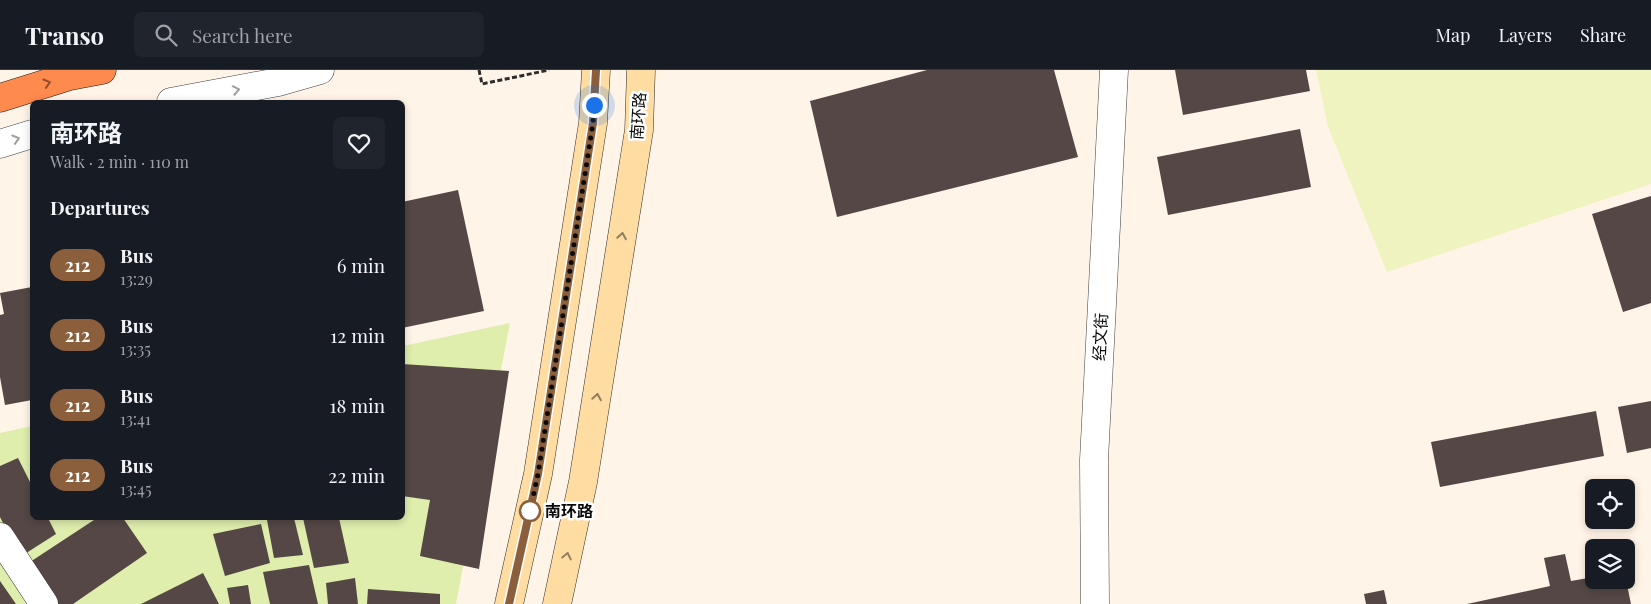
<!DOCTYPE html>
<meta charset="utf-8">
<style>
body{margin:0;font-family:"Playfair Display","Noto Sans SC",serif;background:#20242c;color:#f1f3f6;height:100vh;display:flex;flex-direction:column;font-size:19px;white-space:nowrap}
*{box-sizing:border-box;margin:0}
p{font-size:16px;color:#9ea1a6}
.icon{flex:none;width:28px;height:28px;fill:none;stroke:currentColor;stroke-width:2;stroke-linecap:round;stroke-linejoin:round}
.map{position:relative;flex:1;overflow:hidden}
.details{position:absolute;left:30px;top:30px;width:375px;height:420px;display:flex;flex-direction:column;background:#171b24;border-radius:8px;box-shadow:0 2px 8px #0003}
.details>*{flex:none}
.badge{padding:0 10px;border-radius:16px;font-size:18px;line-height:32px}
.controls{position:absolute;left:1585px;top:409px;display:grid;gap:10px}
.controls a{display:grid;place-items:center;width:50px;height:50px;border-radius:8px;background:#171b24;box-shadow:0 2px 8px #0003;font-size:25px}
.you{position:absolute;width:25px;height:25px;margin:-12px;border:4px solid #fff;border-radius:50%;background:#1a73e8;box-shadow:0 0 0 8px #1a73e833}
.map>.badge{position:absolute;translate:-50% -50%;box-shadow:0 0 0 2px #fff}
h2{padding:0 20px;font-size:19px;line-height:45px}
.round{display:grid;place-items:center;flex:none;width:52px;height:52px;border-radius:8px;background:#20242c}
.overview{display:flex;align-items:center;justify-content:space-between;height:85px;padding:0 20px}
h1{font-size:24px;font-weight:700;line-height:38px}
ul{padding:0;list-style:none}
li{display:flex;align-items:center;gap:15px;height:70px;padding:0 20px}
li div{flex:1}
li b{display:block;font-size:19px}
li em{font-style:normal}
li .badge{min-width:55px;font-weight:700;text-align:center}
header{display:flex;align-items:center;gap:30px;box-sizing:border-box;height:70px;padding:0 25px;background:#171b24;border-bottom:1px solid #363941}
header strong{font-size:24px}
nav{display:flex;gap:28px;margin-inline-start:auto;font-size:18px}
.search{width:350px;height:45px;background:#20242c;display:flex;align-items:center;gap:12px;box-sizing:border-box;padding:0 18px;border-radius:8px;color:#9ea1a6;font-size:19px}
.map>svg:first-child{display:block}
.green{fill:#dfedad}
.pitch{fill:#eff3c0}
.building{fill:#544745}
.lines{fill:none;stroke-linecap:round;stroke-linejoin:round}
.minor-casing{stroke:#3d3d3d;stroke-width:29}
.tertiary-casing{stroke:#3d3d3d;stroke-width:29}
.secondary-casing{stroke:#2c2c2c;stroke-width:29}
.trunk-casing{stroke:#1b1b1b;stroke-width:29}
.path{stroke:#2c2c2c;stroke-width:3;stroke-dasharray:5 2.5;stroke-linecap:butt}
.minor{stroke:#fff;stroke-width:28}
.tertiary{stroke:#fff;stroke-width:28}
.secondary{stroke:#ffdda2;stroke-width:28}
.trunk{stroke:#ff8a4e;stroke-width:28}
.oneway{stroke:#91502f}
.oneway2{stroke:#9d9d9d}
.oneway3{stroke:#917e5e}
.line-casing{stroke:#fff;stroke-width:11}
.line{stroke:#8b5e3c;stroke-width:8}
.walk{stroke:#0a0a0a;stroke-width:5;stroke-dasharray:0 9}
.stop-dot{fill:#fff;stroke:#8b5e3c;stroke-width:2.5}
.labels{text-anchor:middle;stroke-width:5;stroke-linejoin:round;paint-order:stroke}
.street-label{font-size:16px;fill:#0a0a0a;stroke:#fff}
.stop-label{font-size:16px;font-weight:bold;fill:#0a0a0a;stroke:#fff;text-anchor:start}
</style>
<header>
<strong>Transo</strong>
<div class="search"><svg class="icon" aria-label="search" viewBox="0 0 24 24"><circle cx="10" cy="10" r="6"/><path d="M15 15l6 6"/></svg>Search here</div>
<nav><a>Map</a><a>Layers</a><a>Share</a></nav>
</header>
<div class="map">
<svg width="1651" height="534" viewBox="0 0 1651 534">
<rect width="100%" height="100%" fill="#fff4e7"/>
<path class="green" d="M510 253 456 534H0V363L32 356V448H402L403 276Z"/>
<path class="pitch" d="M1316 0H1651V114L1387 202 1328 57Z"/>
<path class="building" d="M927 0H1054L1078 87 837 147 810 31Z
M1175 0H1306L1310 21 1183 45Z
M1300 59 1311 117 1168 145 1157 87Z
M458 120 484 241 402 258V132Z
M1651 126V233L1623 242 1592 144Z
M32 217V330L5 335 0 307V245L4 244 0 223Z
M402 294 509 301 479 499 420 486 430 430 402 426Z
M1651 331V378L1627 383 1618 337Z
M1596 341 1604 386 1440 417 1431 372Z
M18 388 32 416V448H48L56 464 20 487 0 447V396Z
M97 448H123L147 483 73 534H55L27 494Z
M275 448H294L303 485 274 488 267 450Z
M303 448H339L349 493 314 498Z
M261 454 270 493 225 506 213 464Z
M1565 484 1571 511 1594 507V510H1626L1631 534H1467L1550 516 1544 488Z
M309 495 318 534H270L263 502Z
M203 503 219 534H141Z
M355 508 358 534H328L326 513Z
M0 511 16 534H0Z
M248 515 251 534H230L227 518Z
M368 519 440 524V534H367Z
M1384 520 1387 534H1366L1364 524Z"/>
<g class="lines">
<g class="minor-casing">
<path id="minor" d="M0 467 44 534
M1095 534 1094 390 1114 0"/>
</g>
<g class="tertiary-casing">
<path id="tertiary" d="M171 32 278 12 320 0
M0 74 32 64"/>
</g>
<g class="secondary-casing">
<path id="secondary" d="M509 534 538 404 593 53 596 0
M557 534 583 412 639 60 641 0"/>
</g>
<g class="trunk-casing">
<path id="trunk" d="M0 28 70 6 102 0"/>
</g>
<path class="path" d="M479 0 482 14 549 0"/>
<use href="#minor" class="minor"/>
<use href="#tertiary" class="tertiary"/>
<use href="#secondary" class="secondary"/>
<use href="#trunk" class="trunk"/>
</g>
<defs><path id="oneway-chevron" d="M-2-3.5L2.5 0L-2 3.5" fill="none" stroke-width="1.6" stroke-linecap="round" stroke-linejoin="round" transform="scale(1.25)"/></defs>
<use class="oneway" href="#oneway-chevron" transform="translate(47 13) rotate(-17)"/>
<g class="oneway2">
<use href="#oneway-chevron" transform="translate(236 20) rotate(-11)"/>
<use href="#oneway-chevron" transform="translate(16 69) rotate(-17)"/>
</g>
<g class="oneway3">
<use href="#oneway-chevron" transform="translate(622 166) rotate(-81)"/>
<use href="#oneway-chevron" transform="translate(597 327) rotate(-81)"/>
<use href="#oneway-chevron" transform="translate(567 486) rotate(-78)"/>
</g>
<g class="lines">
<g class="line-casing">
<path id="line" d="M509 534 538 404 593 53 596 0"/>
</g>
<use href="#line" class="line"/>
<path class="walk" d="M530 441 538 404 593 53 594 35"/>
</g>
<circle class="stop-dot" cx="530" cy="441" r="10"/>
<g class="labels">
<g class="street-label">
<text transform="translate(638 46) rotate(-86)" y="6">南环路</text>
<text transform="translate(1100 267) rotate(-87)" y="6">经文街</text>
</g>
<g class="stop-label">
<text x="545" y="447">南环路</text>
</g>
</g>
</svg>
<div class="controls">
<a><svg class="icon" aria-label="locate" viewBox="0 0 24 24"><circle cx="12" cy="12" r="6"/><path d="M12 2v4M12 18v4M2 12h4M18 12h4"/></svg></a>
<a><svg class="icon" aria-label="layers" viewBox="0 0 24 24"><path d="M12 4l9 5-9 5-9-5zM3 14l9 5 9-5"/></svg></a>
</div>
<div class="you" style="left:594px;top:35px"></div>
<section class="details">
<div class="overview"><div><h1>南环路</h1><p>Walk · 2 min · 110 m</p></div><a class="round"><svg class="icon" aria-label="heart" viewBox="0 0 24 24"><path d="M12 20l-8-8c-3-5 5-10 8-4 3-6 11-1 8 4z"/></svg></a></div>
<h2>Departures</h2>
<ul>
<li><span class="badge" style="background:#8b5e3c;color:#fff">212</span><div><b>Bus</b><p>13:29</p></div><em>6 min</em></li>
<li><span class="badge" style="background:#8b5e3c;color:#fff">212</span><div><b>Bus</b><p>13:35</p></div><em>12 min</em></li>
<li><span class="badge" style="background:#8b5e3c;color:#fff">212</span><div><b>Bus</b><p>13:41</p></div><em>18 min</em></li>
<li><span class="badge" style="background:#8b5e3c;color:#fff">212</span><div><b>Bus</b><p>13:45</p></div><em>22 min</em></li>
</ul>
</section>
</div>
